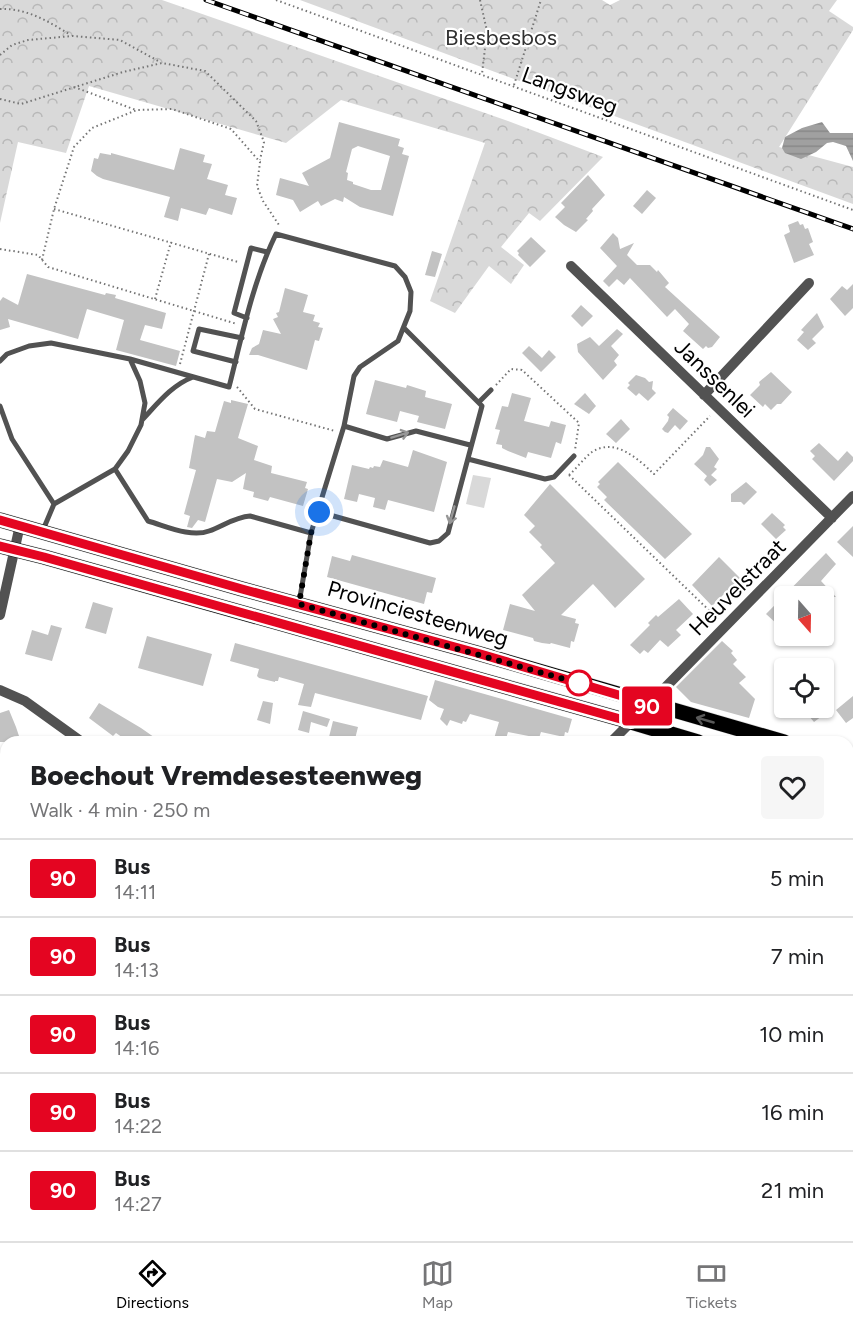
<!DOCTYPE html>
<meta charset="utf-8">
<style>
body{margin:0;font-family:Figtree,sans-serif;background:#f6f6f6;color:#202124;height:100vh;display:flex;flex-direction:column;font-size:22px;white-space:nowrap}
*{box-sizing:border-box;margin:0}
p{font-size:20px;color:#757577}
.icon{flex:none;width:33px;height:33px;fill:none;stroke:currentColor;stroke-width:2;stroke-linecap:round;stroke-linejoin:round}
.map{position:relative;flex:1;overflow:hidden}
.panel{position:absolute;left:0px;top:736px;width:854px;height:506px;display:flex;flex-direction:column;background:#fff;border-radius:18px 18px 0 0;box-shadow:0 2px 4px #0004}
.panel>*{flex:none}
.badge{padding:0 12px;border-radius:4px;font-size:21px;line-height:39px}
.needle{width:39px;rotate:160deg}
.fabs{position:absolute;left:774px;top:586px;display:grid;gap:12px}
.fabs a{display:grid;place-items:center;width:60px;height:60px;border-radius:6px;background:#fff;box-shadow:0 2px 4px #0004;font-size:30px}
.you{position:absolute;width:30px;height:30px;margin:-15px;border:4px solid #fff;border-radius:50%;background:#1a73e8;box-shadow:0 0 0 9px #1a73e833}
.map>.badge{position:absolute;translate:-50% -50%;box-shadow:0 0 0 3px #fff}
.round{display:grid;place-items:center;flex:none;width:63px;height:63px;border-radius:6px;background:#f6f6f6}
.overview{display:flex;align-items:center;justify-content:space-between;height:102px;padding:0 30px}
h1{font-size:28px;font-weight:800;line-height:45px}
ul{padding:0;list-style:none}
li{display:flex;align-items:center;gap:18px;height:78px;padding:0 30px;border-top:2px solid #e0e0e0}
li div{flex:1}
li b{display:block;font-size:22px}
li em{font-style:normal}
li .badge{min-width:66px;font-weight:700;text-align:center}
.tabs{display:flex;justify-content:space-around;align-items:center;height:84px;border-top:2px solid #e0e0e0;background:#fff;font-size:16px;color:#757577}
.tabs a{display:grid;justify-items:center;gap:3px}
.tabs .selected{color:#000}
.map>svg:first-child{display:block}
.grass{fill:url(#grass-tufts)}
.forest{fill:url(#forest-crowns)}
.pitch{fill:#d9d9d9}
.water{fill:url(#water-rules)}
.building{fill:#c2c2c2;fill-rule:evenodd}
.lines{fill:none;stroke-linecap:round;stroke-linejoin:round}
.primary-casing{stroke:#dbdbdb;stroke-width:16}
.path{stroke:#747474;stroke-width:2;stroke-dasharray:1.5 3;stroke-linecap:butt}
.lane{stroke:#525252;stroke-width:5}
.street{stroke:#525252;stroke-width:10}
.secondary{stroke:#1f1f1f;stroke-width:12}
.primary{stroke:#000;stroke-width:15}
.rail-casing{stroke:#000;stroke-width:5}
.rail{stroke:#fff;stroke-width:3;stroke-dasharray:9;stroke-linecap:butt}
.oneway{stroke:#979797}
.oneway2{stroke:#595959}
.line-casing{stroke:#fff;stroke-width:14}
.line{stroke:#e40521;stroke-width:9}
.walk{stroke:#000;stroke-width:6;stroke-dasharray:0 10.8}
.stop-dot{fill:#fff;stroke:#e40521;stroke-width:3}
.labels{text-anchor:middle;stroke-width:4.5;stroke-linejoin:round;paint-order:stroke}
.park-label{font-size:22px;fill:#303030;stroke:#fff}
.street-label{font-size:22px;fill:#000;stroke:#fff}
</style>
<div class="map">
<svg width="853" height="1241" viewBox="0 0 853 1241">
<defs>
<pattern id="grass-tufts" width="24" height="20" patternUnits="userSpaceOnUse" patternTransform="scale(1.5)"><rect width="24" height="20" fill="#d9d9d9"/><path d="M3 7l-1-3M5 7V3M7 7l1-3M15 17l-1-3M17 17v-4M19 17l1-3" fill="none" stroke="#b8b8b8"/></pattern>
<pattern id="forest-crowns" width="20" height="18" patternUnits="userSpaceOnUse" patternTransform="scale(1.5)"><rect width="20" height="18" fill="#d9d9d9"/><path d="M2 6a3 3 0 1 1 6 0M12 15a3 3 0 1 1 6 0" fill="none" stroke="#b8b8b8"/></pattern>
<pattern id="water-rules" width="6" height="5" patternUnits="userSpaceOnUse" patternTransform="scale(1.5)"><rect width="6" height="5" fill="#a0a0a0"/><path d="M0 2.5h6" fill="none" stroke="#888"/></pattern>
</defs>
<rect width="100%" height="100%" fill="#fff"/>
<path class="grass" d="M6 894V1039L0 1041V896Z"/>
<path class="forest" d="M0 0H162L508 121 603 157 540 221 529 213 501 247 524 265 511 284 489 266 455 313 430 301 485 143 341 100 286 143 89 86 66 153 18 142 0 223Z
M300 0H602L610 5 620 0H837L829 11 853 27V30L779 147 853 167V204Z"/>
<path class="pitch" d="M473 475 491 478 484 508 466 504Z"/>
<path class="water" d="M822 122 830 133H853V161L846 146 833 142 827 143 816 152 801 159 785 153 782 148 785 137 802 128Z"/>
<path class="building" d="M339 122 400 139 398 146 404 148 402 154 409 156 393 216 360 207 344 197 343 202 335 199 321 206 318 201 300 212 293 200 276 195 280 178 309 186 302 173 330 158ZM358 146 390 156 381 190H371L353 184V182L347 180 348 173 346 172 352 149Z
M180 148 205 155 203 162 212 164 207 179 228 185 225 195 237 198 232 215 209 208 206 215 181 208 178 221 164 217 170 197 103 179 97 176 91 171 94 158 98 159 100 153 111 155V153L174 170Z
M588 175 605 195 592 209 593 211 586 219 588 220 576 232 564 225 555 217 565 207 561 203Z
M647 190 656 198 642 214 633 206Z
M798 221 800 225 803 224 805 229 808 228 813 242 809 244 814 255 794 263 784 235 790 232 788 225Z
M613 233 618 238 620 249 634 243 627 255 637 265H650L657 272 658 270 669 283 665 287 720 337 712 347 708 348 706 346 703 349 683 331 689 324 675 309 667 317 630 278 624 285 617 279 609 287 603 281 617 266 600 248Z
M531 237 546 251 530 267 518 255 519 253 517 251Z
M432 251 442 254 435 277 425 275Z
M27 274 105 295 106 293 116 295 115 298 166 313 162 329 145 325 140 340 180 351 176 366 116 350 124 320 87 309 78 339 8 319 10 327 0 330V301L3 297 18 305Z
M853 284V308L845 316 830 299 842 286 847 290Z
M285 288 308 295 303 312 315 315 313 321 320 323 318 327 323 328 319 341 315 340 307 370 258 355H249L252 348 259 344 263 330 281 334 273 319 278 317 276 313 279 312Z
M581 305 593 316 582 327 571 316Z
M817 313 824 327 812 339 816 343 808 350 797 340 804 332 801 330Z
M617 329 623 334 611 346 619 355 614 361 617 365 603 380 578 352 577 344 590 337 599 346Z
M529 346 542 358 549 350 556 357 541 372 522 353Z
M771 372 792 392 781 404H777L771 410 765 404 763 407 750 395 760 385 759 382Z
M636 375 645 378 649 382 653 381 652 389 656 393 648 401 639 393 636 396 627 388 630 385 628 383Z
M375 380 406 388 407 385 426 391 425 397 452 404 445 429 417 422 419 416 400 411 397 422 366 414Z
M512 393 531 398 524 421 549 427 551 421 566 425 561 444 556 442 551 458 528 452 526 458 508 451 502 448V445L496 444 500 430 495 429 502 406 508 407Z
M585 393 596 406 589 414 574 404Z
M231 400 248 404 238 438 258 446 254 460 272 466 271 473 307 482 305 488 308 489 303 506 270 497 268 501 253 497 254 492 243 489 246 473 232 482 217 479 205 522 198 520 192 528 187 527 190 516 184 514 196 470 189 468 195 435 205 438 207 431 215 432 224 401 231 403Z
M673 408 688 421 680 430 675 425 668 433 665 432 662 429 668 421 669 417 667 415Z
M621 419 630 429 616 443 606 434Z
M819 443 838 461 847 451 853 457V461L834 481 812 459 815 456 810 451Z
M706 447H710L719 459 714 467 717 469 711 475 717 480 710 486 704 480 707 476 694 464 703 455Z
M413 450 447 462 434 512 388 500 385 510 373 507 375 498 359 494 357 502 344 499 352 465 369 469 370 467 373 468 374 466 380 467 383 460 408 467Z
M618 462 692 534 665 559 604 500 607 497 597 487 600 484 598 482Z
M746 482 757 492 744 505 741 502H731V494Z
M550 484 645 579 615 608 593 584 561 615 576 619 575 623 579 624 574 642 571 641 570 648 551 643 550 644 542 643 534 641 533 638 503 630 510 604 535 611 522 595 555 563 540 547 542 545 529 532 535 526 524 515Z
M772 513 785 525 783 527 786 530 776 539 761 524Z
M853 526V557L837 542Z
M826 553 836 564 821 581 836 597H784V617L777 624 766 614Z
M352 555 436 578 432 593 427 592 424 604 327 577 332 556 350 561Z
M719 557 740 578 712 606 692 585Z
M679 599 693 614 676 630 681 635 668 647 660 640 648 653 644 650 640 654 630 645 650 625 648 623 656 615 658 617Z
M93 602 113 608 106 634 85 628Z
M51 625 62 628 52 661 25 654 32 630 48 635Z
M147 636 212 654 203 686 138 668Z
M722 641 733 651 731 653 737 660 733 664 746 677 739 683 755 699 749 718 691 702 676 687Z
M235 643 428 696 421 720 315 693 311 707 298 705 304 684 279 677 278 681H275V682L259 678 257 676 259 669 230 661Z
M435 680 572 719 568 733 565 732 564 737 541 732 539 738 508 732 505 742H493L499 722 470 714 466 722 463 721 462 724 450 720 447 726 440 719 444 709 438 707 429 700Z
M824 693 834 707 814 722 802 708H824Z
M853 696V718L846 723 836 710Z
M263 701 273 703 270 724 257 720Z
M99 703 141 728 161 742H129L116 733 113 736 89 718Z
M9 710 16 727 21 742H0V713Z
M303 711 330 719 327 727 311 722 309 733 298 730Z
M333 721 358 727 355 739 351 738 350 742H348L329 737Z"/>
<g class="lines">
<g class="primary-casing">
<path id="primary" d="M0 520 242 589 477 653 784 742
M0 546 44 557 631 722 698 742
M848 760 853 761
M848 786 853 788"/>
</g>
<path class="path" d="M276 0 853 210
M480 0 487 31 482 74
M0 9C26 8 48 21 69 34
M0 55 12 45 28 40 72 36 120 40 160 62
M514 85 541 0
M74 87 136 110
M0 99 21 104 123 72 162 63 205 71 256 121 264 142 260 160
M54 209 238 262
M0 249 38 255 48 267 237 324
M42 260 54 209 74 147 92 128 137 110 172 109 231 129 260 162 257 186 263 201 279 225 278 227
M155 299 171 242
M180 364 209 254
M496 385 511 369 522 370 579 423 575 450
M237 387 255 409 335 431
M569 475 718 619
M569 475C577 468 584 458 592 452 615 437 638 459 654 474L710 416
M795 739 810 742"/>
<path class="lane" d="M247 318 234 313 251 248 267 252
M0 361 7 354 29 346 51 343 130 359 229 387C242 336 253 281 276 234L395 266 405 277 411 292 410 311 398 341 360 367 354 376 344 426 311 533 299 603
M236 362 193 351 199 329 242 338
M479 402 491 390
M0 406 12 439 54 504
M143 419C158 403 172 385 193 377
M344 426 387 439 416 431 470 445
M468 459 545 479 554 477 574 456
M115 469 148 521C166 526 191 538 209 531 223 526 235 517 250 516L311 533
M319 512 430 543 439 541 448 533 482 406 404 328
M43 530 54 504 115 469 128 451 141 425 145 403 140 381 130 359"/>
<path class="street" d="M571 266 832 518
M704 395 809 283
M0 615 20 525
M0 690 25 701 82 742
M649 704 853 496
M611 742 631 722
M0 881 6 879
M0 1126 6 1123
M493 1241 504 1236"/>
<path class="secondary" d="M848 1098 853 1095
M577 1241 586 1236"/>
<use href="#primary" class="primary"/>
<g class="rail-casing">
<path id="rail" d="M206 0 853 229"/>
</g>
<use href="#rail" class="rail"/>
</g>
<defs><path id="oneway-shaft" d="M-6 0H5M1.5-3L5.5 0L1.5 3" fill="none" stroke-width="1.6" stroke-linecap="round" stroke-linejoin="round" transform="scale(1.5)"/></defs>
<g class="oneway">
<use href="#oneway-shaft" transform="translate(400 435) rotate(-17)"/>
<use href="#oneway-shaft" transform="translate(452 515) rotate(106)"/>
</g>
<use class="oneway2" href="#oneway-shaft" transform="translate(705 720) rotate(-164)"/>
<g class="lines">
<g class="line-casing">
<path id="line" d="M0 520 242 589 477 653 649 704 631 722 44 557 0 546"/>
</g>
<use href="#line" class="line"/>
<path class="walk" d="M319 512 311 533 299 604 585 685 579 683"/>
</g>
<circle class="stop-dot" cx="579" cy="683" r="12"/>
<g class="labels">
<g class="park-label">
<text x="501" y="45">Biesbesbos</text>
</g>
<g class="street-label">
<text transform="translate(570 90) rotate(20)" y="8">Langsweg</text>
<text transform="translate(715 378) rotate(44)" y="8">Janssenlei</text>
<text transform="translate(737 587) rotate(-45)" y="8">Heuvelstraat</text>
<text transform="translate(418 613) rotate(16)" y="8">Provinciesteenweg</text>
</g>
</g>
</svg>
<div class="fabs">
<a><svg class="needle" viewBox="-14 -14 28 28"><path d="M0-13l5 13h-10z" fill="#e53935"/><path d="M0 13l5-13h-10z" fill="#757577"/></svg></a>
<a><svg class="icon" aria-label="locate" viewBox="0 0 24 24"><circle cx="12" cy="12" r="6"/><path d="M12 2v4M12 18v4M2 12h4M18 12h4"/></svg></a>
</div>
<div class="you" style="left:319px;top:512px"></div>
<b class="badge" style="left:647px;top:706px;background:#e40521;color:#fff">90</b>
<section class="panel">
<div class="overview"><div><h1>Boechout Vremdesesteenweg</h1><p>Walk · 4 min · 250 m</p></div><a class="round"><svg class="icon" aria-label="heart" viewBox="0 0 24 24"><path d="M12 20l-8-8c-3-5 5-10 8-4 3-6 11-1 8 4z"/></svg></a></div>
<ul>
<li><span class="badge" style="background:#e40521;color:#fff">90</span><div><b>Bus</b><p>14:11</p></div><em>5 min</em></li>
<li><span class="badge" style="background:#e40521;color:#fff">90</span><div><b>Bus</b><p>14:13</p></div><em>7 min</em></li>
<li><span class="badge" style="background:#e40521;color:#fff">90</span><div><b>Bus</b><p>14:16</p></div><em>10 min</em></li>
<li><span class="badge" style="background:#e40521;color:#fff">90</span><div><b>Bus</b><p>14:22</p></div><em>16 min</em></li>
<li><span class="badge" style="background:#e40521;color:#fff">90</span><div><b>Bus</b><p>14:27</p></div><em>21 min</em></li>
</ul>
</section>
</div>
<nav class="tabs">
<a class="selected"><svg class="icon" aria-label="directions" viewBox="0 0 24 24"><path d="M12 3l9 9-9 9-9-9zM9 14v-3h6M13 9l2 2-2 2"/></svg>Directions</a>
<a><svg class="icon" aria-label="map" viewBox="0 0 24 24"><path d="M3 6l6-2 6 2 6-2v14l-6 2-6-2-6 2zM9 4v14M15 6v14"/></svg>Map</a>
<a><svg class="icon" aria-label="tickets" viewBox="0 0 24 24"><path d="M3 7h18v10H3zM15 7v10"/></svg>Tickets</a>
</nav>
